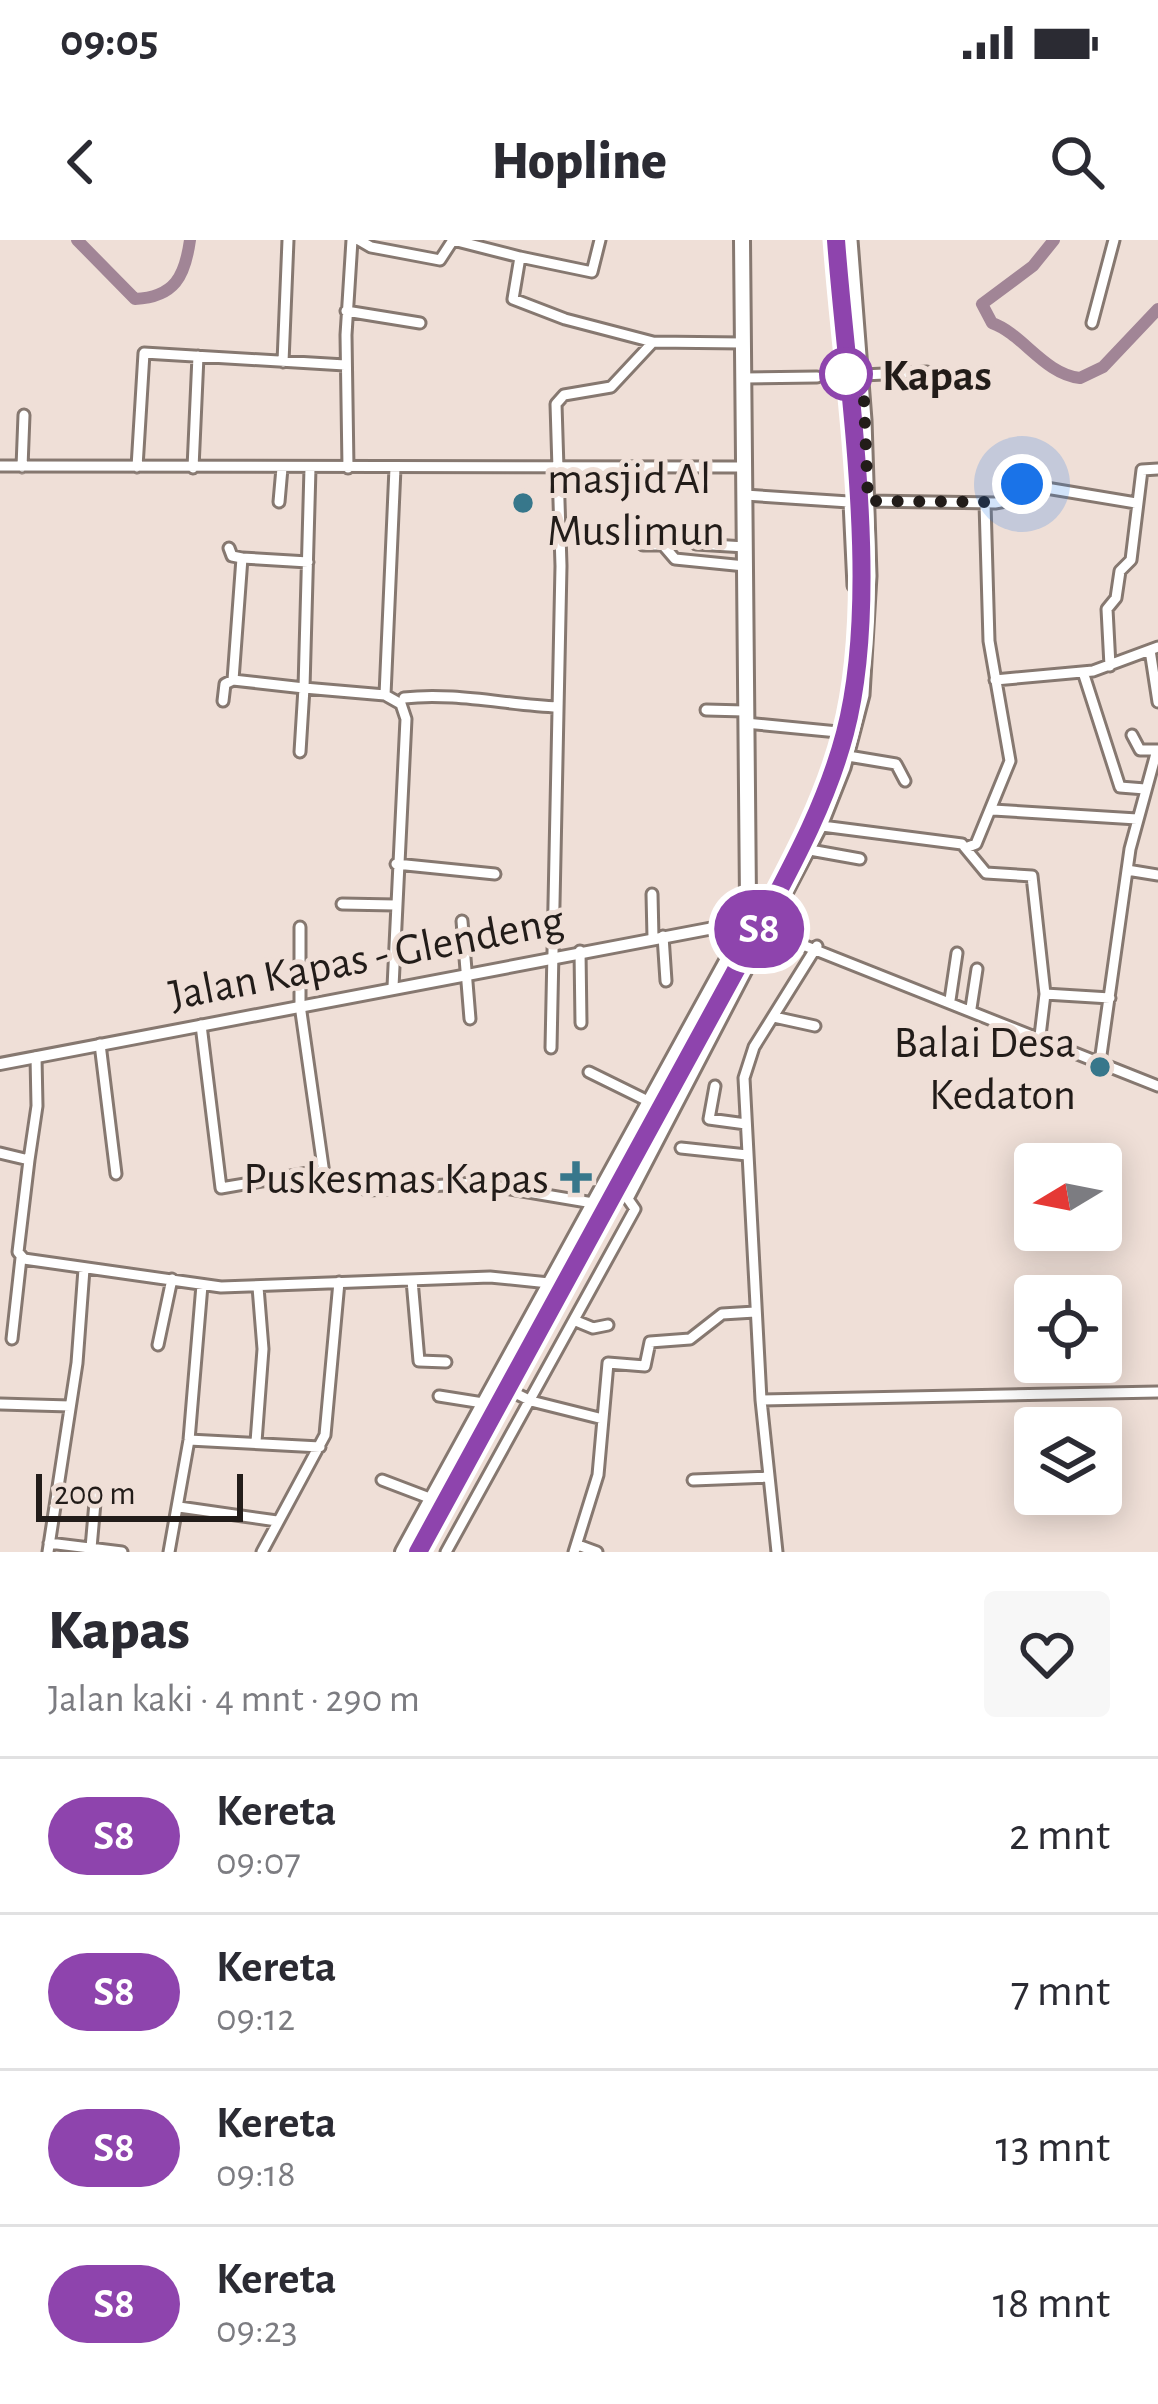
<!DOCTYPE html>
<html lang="id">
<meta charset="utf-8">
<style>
body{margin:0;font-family:"Alegreya Sans",sans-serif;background:#f7f7f7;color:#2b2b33;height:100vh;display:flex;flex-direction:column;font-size:45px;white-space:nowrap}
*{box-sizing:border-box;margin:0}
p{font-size:39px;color:#7c7c81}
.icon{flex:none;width:66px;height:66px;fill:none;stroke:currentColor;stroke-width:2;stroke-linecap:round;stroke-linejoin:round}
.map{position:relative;height:1312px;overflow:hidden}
.details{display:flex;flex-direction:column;background:#fff;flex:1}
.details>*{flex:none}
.badge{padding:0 24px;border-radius:39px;font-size:42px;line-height:78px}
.needle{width:78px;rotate:260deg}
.fabs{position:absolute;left:1014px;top:903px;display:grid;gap:24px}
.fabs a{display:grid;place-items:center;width:108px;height:108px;border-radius:12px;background:#fff;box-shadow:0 6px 30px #0003;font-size:60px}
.scale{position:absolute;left:36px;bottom:30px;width:207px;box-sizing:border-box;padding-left:12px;border:6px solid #221c19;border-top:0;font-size:33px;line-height:42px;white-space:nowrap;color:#221c19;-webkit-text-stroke:9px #efdfd7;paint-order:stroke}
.you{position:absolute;width:60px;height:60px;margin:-30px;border:9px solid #fff;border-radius:50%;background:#1a73e8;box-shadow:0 0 0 18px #1a73e833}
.map>.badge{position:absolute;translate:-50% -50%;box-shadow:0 0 0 6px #fff}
.round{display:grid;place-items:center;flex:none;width:126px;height:126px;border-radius:12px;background:#f7f7f7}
.head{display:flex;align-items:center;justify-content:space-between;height:204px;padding:0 48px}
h1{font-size:57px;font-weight:800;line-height:90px}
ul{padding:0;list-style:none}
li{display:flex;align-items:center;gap:36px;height:156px;padding:0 48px;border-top:3px solid #e1e1e2}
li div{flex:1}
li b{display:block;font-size:45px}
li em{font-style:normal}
li .badge{min-width:132px;font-weight:700;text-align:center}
.status{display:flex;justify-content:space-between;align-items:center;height:84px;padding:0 60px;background:#fff;direction:ltr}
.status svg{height:33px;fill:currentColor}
header{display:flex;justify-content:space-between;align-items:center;height:156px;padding:0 48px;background:#fff;font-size:54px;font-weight:800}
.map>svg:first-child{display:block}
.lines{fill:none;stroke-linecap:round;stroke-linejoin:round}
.river{stroke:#a18596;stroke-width:12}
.minor-casing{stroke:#867870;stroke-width:15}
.major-casing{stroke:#867870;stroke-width:16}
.highway-casing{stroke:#867870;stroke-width:20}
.minor{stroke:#fff;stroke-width:9}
.major{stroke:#fff;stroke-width:10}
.highway{stroke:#fff;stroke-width:14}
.rail-casing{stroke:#463e3a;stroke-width:8}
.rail{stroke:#efdfd7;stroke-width:3;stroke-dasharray:9;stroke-linecap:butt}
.line-casing{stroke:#fff;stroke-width:27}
.line{stroke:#8e44ad;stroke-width:18}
.walk{stroke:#221c19;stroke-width:12;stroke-dasharray:0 21.6}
.stop-dot{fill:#fff;stroke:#8e44ad;stroke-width:6}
.poi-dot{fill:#37778b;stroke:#efdfd7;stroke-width:4.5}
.labels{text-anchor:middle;stroke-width:10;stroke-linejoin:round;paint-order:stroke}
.stop-label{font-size:45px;font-weight:bold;fill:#221c19;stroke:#efdfd7;text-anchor:start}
.poi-label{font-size:45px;fill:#221c19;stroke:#efdfd7;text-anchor:end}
.street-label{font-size:45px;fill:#221c19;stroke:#efdfd7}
</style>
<div class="status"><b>09:05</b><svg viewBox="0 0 49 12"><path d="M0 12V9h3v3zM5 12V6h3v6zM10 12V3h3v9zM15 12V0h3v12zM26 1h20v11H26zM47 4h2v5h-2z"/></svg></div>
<header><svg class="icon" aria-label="back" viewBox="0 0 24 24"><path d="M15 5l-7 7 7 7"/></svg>Hopline<svg class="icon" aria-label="search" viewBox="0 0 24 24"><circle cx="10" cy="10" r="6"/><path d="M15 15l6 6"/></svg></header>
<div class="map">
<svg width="1158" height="1312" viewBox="0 0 1158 1312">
<rect width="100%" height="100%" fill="#efdfd7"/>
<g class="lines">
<path class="river" d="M77 0 135 59C175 57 185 36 190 0
M1054 0 1033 26 982 64 992 83C1023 94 1044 134 1080 138L1103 127 1158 69"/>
<g class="minor-casing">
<path id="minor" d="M359 0 371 7 440 20 453 0 520 17 513 59 565 79 653 102
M520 17 592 32 600 0
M346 71 420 83
M1092 83 1114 0
M283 122 288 0
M863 135 927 132
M744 138 817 137
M0 226 744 227
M22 227 24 175
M137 227 144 113 345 125
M193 228 198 116
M310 228 304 448 385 455
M348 228 346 95 352 0
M745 255 849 262 853 346
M868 261 995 263 1012 260 1022 244 1136 263
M279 262 282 228
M696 304 745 307
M643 305H663L675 319 745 326
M229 308 232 316 242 318
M1150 410 1158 462
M1110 426 1107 369 1116 358 1120 331 1131 320 1142 230 1158 229
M1083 432 1120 547 1145 549
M995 440 1093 431 1158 407
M404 458C454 452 507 465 558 467
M223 461 225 444 233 440
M706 470 745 471
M745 483 838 492
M300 512 304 448 233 440 242 318 308 322
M848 516 896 524 905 541
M993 570 1137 579
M822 586 962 604 986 633 1032 636 1045 754 1110 758
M968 607 976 604 1010 521 989 401 985 263
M810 610 860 619
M396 624 495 634
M1127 630 1158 635
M652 654 653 698
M342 664 395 665
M462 681 470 779
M745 682 1158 846
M300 687V765L325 941 369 950 475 943 593 963
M663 696 666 741
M580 711 581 783
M393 747 406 479 401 464 385 455 395 228
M950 760 957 713
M971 768 977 729
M774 777 815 786
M201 785 221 948 320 931
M1040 796 1045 754
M100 804 116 934
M551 808 561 326 556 164 564 155 611 147 653 102 743 103
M1100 822 1130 609 1157 510H1140L1132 495
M589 832 648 861
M715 846 709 879 746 884
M681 908 747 915
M0 913 29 920 18 1012 24 1019 221 1047 490 1037 549 1043
M29 920 37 866 36 817
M412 1040 419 1121 446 1122
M576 1081 593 1088 608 1085
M12 1099 21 1018
M158 1105 172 1039
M495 1143 531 1161 603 1179
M439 1156 483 1163
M761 1160 1158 1152
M0 1164 70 1166
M189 1200 320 1207
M256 1202 263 1109 258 1047
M382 1240 432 1259
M693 1240 769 1237
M179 1267 277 1281
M49 1303 122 1312
M578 1305 597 1312
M91 1308 96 1251
M48 1312 77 1123 84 1029
M169 1312 189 1200 202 1045
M262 1312 325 1195 339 1042
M446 1312 635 969 628 959 822 586 845 528 864 455 871 336 866 180 852 0
M574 1312 598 1235 608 1123 645 1126 650 1102 690 1099 722 1074 755 1072
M777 1312 761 1160 744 838 754 807 817 706"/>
</g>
<g class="major-casing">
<path id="major" d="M0 824 745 682"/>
</g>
<g class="highway-casing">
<path id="highway" d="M403 1312 743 692 748 660 742 0"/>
</g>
<use href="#minor" class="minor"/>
<use href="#major" class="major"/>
<use href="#highway" class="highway"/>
<g class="rail-casing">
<path id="rail" d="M418 1312 760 686 830 541 856 437 861 353 836 0"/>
</g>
<use href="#rail" class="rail"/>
</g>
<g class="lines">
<g class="line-casing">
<path id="line" d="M418 1312 760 686C793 624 827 562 845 493 882 352 847 148 836 0"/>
</g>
<use href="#line" class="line"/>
<path class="walk" d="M846 134 863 135 868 261 995 262 1012 260 1022 244"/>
</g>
<circle class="stop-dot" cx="846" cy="134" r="24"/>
<g class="poi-dot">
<circle cx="523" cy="263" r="12"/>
<circle cx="1100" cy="827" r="12"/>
<path d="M570 919h12v12h12v12h-12v12h-12v-12h-12v-12h12z"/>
</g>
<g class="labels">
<g class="stop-label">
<text x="882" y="150">Kapas</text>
</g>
<g class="poi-label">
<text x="547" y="253" text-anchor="start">masjid Al<tspan x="547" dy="52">Muslimun</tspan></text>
<text x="1076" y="817">Balai Desa<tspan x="1076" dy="52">Kedaton</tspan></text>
<text x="549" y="953">Puskesmas Kapas</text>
</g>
<g class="street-label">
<text transform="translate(366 716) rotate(-11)" y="16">Jalan Kapas - Glendeng</text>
</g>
</g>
</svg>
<div class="fabs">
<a><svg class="needle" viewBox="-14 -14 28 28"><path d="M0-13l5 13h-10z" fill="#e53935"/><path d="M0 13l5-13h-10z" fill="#7c7c81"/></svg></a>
<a><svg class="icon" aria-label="locate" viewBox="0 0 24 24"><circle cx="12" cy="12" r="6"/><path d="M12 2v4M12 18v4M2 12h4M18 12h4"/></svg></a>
<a><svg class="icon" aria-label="layers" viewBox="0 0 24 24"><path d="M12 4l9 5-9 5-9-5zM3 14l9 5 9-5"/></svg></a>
</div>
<div class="scale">200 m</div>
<div class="you" style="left:1022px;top:244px"></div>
<b class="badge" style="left:759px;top:689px;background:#8e44ad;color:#fff">S8</b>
</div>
<section class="details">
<div class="head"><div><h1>Kapas</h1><p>Jalan kaki · 4 mnt · 290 m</p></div><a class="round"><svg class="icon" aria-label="heart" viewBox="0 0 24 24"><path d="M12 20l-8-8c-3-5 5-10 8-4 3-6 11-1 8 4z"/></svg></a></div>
<ul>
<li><span class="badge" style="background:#8e44ad;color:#fff">S8</span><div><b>Kereta</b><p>09:07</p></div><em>2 mnt</em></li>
<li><span class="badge" style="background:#8e44ad;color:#fff">S8</span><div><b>Kereta</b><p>09:12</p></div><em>7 mnt</em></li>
<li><span class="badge" style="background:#8e44ad;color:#fff">S8</span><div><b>Kereta</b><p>09:18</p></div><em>13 mnt</em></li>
<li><span class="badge" style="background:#8e44ad;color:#fff">S8</span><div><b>Kereta</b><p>09:23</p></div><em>18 mnt</em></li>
</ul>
</section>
